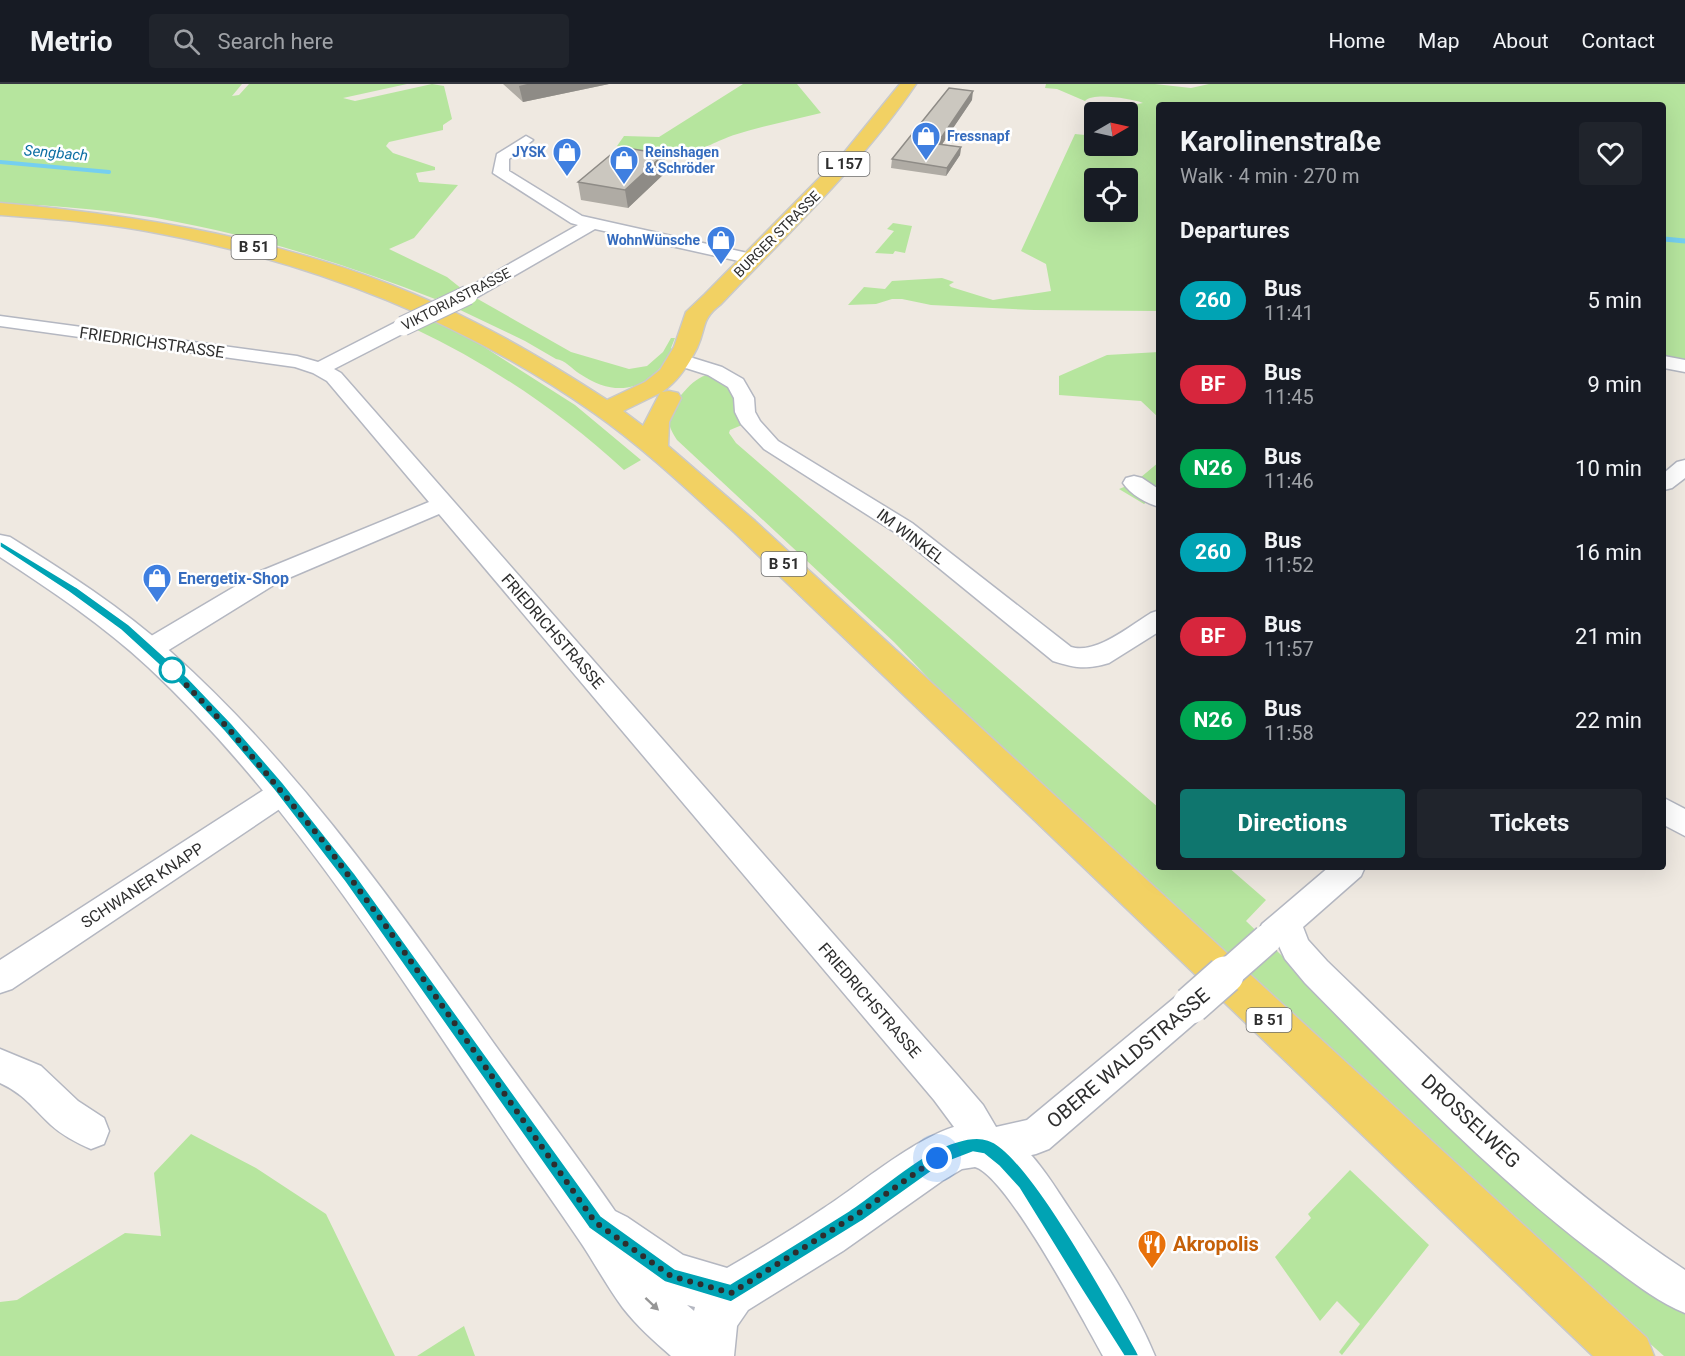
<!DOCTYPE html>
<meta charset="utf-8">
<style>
body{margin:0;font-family:Roboto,sans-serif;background:#20242c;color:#f1f3f6;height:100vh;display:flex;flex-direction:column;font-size:22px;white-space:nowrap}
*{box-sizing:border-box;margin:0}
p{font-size:20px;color:#9ea1a6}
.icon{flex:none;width:33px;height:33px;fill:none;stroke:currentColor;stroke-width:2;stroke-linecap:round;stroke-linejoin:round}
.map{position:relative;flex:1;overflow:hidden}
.sheet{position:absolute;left:1156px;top:18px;width:510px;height:768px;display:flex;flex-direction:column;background:#171b24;border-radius:6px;box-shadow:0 6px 24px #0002}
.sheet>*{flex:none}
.badge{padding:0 12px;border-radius:20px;font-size:21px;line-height:39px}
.needle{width:39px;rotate:81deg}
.buttons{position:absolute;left:1084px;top:18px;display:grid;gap:12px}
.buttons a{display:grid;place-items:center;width:54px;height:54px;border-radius:6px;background:#171b24;box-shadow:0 6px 24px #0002;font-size:30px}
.you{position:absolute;width:30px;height:30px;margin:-15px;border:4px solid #fff;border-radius:50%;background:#1a73e8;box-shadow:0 0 0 9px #1a73e833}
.map>.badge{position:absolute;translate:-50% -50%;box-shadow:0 0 0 3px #fff}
h2{padding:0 24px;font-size:22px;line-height:54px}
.round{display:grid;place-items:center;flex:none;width:63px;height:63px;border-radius:6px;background:#20242c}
.head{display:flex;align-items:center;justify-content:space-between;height:102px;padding:0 24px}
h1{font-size:28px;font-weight:700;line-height:45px}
.button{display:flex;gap:12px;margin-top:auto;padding:12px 24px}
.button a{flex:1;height:69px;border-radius:6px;background:#0f766e;color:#fff;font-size:24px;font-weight:700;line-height:69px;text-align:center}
.button a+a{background:#20242c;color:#f1f3f6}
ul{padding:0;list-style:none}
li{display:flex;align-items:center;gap:18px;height:84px;padding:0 24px}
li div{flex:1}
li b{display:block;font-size:22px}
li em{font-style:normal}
li .badge{min-width:66px;font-weight:700;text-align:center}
header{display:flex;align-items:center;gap:36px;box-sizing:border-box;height:84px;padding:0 30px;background:#171b24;border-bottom:2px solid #363941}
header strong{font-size:28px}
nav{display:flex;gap:33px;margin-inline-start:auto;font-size:21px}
.search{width:420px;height:54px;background:#20242c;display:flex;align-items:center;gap:15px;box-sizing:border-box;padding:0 21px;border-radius:6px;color:#9ea1a6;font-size:22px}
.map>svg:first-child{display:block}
.green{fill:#b6e59e;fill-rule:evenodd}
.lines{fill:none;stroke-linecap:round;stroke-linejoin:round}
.stream-far1{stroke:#75cff0;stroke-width:4}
.stream{stroke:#75cff0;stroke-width:5}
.street-casing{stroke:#b4b7c1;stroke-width:3}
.secondary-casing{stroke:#b4b7c1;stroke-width:3}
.primary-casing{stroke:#c9c9c9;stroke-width:3}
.street{fill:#fff;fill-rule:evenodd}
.secondary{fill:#fff;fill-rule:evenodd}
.primary{fill:#f2d163;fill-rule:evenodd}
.street-bridge-far2-casing{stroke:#b4b7c1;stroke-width:21;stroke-linecap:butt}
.street-bridge-far1-casing{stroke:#b4b7c1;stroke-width:32;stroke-linecap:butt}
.street-bridge-casing{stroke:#b4b7c1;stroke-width:40;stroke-linecap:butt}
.street-bridge-far2{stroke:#fff;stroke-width:19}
.street-bridge-far1{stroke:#fff;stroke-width:29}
.street-bridge{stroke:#fff;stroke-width:37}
.wall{fill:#afaba4}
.shaded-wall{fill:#8e8b86}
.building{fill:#cbc7bf;stroke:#8e8b86;stroke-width:1.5}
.oneway{fill:#969696}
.line{fill:#00a3b4;stroke:#fff;stroke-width:1.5}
.walk{stroke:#2e2e2e;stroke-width:6;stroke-dasharray:0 10.8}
.stop-dot{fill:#fff;stroke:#00a3b4;stroke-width:3}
.labels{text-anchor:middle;stroke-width:5;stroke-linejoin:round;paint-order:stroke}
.far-shop-label{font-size:14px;font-weight:bold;fill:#366cbe;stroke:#fff;text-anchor:start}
.far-street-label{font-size:14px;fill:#2e2e2e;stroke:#fff}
.far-water-label{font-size:15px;font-style:italic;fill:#0d6fa3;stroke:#fff}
.shield{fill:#fff;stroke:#6d6d6d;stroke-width:1.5}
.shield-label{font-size:15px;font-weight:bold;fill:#2e2e2e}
.street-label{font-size:16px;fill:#2e2e2e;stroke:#fff}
.shop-label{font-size:16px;font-weight:bold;fill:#366cbe;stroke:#fff;text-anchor:start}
.near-street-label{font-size:20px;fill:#2e2e2e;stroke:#fff}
.near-food-label{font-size:20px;font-weight:bold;fill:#c56008;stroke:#fff;text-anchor:start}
</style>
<header>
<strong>Metrio</strong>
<div class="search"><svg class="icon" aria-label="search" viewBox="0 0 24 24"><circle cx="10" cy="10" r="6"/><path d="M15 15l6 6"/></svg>Search here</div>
<nav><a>Home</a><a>Map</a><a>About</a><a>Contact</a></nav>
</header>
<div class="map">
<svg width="1685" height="1272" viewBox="0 0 1685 1272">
<rect width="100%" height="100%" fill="#efe9e1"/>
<path class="green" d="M0 0H242L232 12 239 11 249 0H407L343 14 355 17 432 0 444 2 452 35 443 41V46L389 58 386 62 393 69 435 83V86L416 89 419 98 458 101 414 154 389 165 447 193 462 205 435 215C351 182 266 155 177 138 119 126 59 122 0 119Z
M743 0H797L821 29C792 36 763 42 734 51 726 53 706 64 700 64 680 67 663 59 644 68L651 79 682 84 679 88 628 80 620 75 629 65 617 62 624 52 659 53Z
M1046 0H1155L1191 4 1209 0H1685V276L1664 272V21H1160L1159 233 1156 227 1034 226 931 221 902 215H892L876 220 848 221 864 203 885 205 892 197 942 194 954 198 949 201 951 203 993 216 1051 207 1046 180 1021 167 1075 50 1095 52V62H1128V28H1101L1100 26 1143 19C1131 15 1094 8 1085 17L1057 5 1045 4ZM1095 94H1128V128H1095Z
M893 139 912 142 905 169 895 167 893 170 875 169 894 147 887 145Z
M476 214 571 268 629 285 647 282 663 268 671 254H675L671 264 673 266C650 305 619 316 580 290 572 285 565 276 556 275L525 257 456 224Z
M433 236 481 261 575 321 641 376 624 386C562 329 491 281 415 245Z
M1159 268V334L1141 317 1059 311V292L1107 271Z
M708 291C735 298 736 317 742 341L730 346 729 349 736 359 1159 724 1160 783H1228L1266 816 1246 837 1511 1093 1685 1224V1272H1664L1558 1178 955 622 894 558 677 356C673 350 668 342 669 334 671 320 694 292 708 291Z
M1159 378V409L1144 420 1119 405 1134 399Z
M191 1050 256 1084 326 1130 395 1272H0V1218L17 1216 125 1149 161 1152 154 1089Z
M1350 1086 1429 1161 1342 1271 1339 1268 1360 1240 1337 1217 1320 1237 1275 1173 1311 1134 1308 1130Z
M464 1242 475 1272H417Z"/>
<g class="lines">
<path class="stream-far1" d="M0 78 109 88"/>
<path class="stream" d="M1664 155 1685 157"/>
<g class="street-casing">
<path id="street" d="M526 52 533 56 509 75V87L582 132 752 170 758 171 760 175 758 179 752 180 595 145 474 215H462L459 211 462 207 578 141 571 139 493 89 497 70Z
M0 232 297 272 318 278 396 238H410L412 242 410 246 334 285 341 289 958 992 983 1021 996 1043 1027 1036 1179 910 1191 905 1203 910 1208 921 1203 932 1049 1065 1036 1070 987 1081 974 1076 957 1047 934 1016 439 430 277 499 159 572 150 574 141 572 137 565 141 558 261 487 429 418 327 297 313 289 295 283 0 242Z
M680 270 722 283 743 295 754 314 755 328 760 337 778 357 912 439 1071 563C1095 571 1130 542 1151 529L1160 526V547L1109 579C1085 586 1076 584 1053 577L896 449 764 365 741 340 735 328 734 314 728 303 708 291 673 280 670 276 673 272Z
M1664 272 1685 276V288L1664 284Z
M1685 376V394L1672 404 1664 406V389L1677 378Z
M1134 392 1142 394 1160 406V423C1147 420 1130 410 1123 399L1126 394Z
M283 696 293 700 297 708 293 716 12 905 0 909V876L273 700Z
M1664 714 1685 725V752L1664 741Z
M1329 783H1365L1361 792 1303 843 1308 856 1327 877C1441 987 1553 1099 1685 1186V1229C1651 1215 1620 1188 1590 1166 1487 1087 1396 991 1305 899L1285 875 1279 862 1273 864 1262 860 1257 850 1262 840Z
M0 965 41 982 78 1017 104 1034 109 1047 104 1060 91 1065C77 1059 62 1051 51 1041 33 1024 23 1009 0 999Z"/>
</g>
<g class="secondary-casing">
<path id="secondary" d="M0 451 10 453C66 488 121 523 171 568 291 675 385 807 478 937 523 1001 571 1063 615 1127L627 1133 683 1171 727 1184C760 1165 793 1145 824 1124 863 1099 928 1042 973 1039 990 1038 1006 1048 1018 1058 1039 1076 1055 1103 1071 1127 1101 1172 1134 1221 1155 1272H1103C1084 1238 1007 1092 975 1083L962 1085 942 1097 843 1167 748 1226 737 1242 734 1272H671C654 1257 637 1242 623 1224 606 1201 593 1176 577 1153 548 1110 518 1069 490 1026 386 872 285 711 148 583 103 541 52 507 0 473ZM687 1221 695 1223 694 1227 693 1226Z"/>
</g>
<g class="primary-casing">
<path id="primary" d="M900 0H916C861 81 788 149 721 220 700 236 707 243 697 264 688 282 678 297 662 308L669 307 678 309 681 314 669 338 668 362 755 437 1647 1254 1654 1272H1593L735 449C690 408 644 364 594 329 464 238 318 180 162 150 109 139 54 135 0 131V119C163 133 327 163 474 238 520 261 564 288 607 316L645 298 660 286 674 263 686 228 705 210 843 70ZM660 309 643 342 623 327Z"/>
</g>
<use href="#street" class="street"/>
<use href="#secondary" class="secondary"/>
<use href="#primary" class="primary"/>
<g class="street-bridge-far2-casing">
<path id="street-bridge-far2" d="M403 242 468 211"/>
</g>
<g class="street-bridge-far1-casing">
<path id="street-bridge-far1" d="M1224 893 1267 855"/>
</g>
<g class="street-bridge-casing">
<path id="street-bridge" d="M1191 921 1225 891"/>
</g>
<use href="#street-bridge-far2" class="street-bridge-far2"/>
<use href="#street-bridge-far1" class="street-bridge-far1"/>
<use href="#street-bridge" class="street-bridge"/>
</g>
<path class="wall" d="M503 0H609L523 18Z
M972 16 942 60 961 63 960 71 946 92 891 84 892 75Z
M666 88 628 124 581 116 578 98Z"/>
<path class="shaded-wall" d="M527 0H609L523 18 519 2Z
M973 7 972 16 937 68V60Z
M961 63 960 71 946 92 947 84Z
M664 70 666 88 628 124 625 106Z"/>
<path class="building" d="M949 4 973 7 937 60 961 63 947 84 892 75Z
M620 63 664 70 625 106 578 98Z"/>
<defs><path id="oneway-solid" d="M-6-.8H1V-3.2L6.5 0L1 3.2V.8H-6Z" transform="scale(1.5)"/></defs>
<use class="oneway" href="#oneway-solid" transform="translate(652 1220) rotate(43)"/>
<path class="line" d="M0 457 76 503 129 541 188 594 232 640 283 699 355 790 601 1132 675 1185 730 1200C770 1176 810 1151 850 1126 877 1108 903 1084 932 1068 948 1060 971 1050 988 1056 1028 1068 1112 1225 1136 1266L1139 1272H1124L1082 1206 1019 1104 999 1082 984 1070 973 1068 942 1080 862 1137 731 1218 665 1198 589 1144 345 798 274 706 224 647 180 600 121 546 69 508 0 463Z"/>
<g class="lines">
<path class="walk" d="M172 586 168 582 228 644 323 757 388 845 595 1138 671 1192 731 1209 856 1131 937 1074"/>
</g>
<defs>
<g id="shop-pin" transform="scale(1.5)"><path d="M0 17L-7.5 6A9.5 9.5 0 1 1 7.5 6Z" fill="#3f7fe0" stroke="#fff"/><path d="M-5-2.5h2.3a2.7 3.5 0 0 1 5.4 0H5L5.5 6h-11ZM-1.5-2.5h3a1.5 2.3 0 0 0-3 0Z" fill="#fff"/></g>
<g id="restaurant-pin" transform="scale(1.5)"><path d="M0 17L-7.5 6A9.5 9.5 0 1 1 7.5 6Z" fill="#e8710a" stroke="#fff"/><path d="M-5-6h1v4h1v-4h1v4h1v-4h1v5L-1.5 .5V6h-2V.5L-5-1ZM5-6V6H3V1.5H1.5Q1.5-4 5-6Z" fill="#fff"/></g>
</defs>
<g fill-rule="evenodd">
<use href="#shop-pin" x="926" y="52"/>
<use href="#shop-pin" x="567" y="68"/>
<use href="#shop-pin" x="624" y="76"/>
<use href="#shop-pin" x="721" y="156"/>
<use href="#shop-pin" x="157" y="494"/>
<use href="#restaurant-pin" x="1152" y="1160"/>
</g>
<circle class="stop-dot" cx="172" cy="586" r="12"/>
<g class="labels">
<g class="far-shop-label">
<text x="947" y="57">Fressnapf</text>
<text x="546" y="73" text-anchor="end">JYSK</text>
<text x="645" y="73">Reinshagen<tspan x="645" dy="16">&amp; Schröder</tspan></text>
<text x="700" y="161" text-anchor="end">WohnWünsche</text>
</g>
<g class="far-street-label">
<text transform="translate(777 150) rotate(-45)" y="5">BURGER STRASSE</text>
<text transform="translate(456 215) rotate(-27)" y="5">VIKTORIASTRASSE</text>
</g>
<g class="far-water-label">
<text transform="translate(56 69) rotate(5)" y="5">Sengbach</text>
</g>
<g class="shield">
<rect x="818.5" y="68" width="51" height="24" rx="4.5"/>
<rect x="231.5" y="151" width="45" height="24" rx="4.5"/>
<rect x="761.5" y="468" width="45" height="24" rx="4.5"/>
<rect x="1246.5" y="924" width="45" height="24" rx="4.5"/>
</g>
<g class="shield-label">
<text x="844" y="85">L 157</text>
<text x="254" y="168">B 51</text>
<text x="784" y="485">B 51</text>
<text x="1269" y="941">B 51</text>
</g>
<g class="street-label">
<text transform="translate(152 258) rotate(8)" y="6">FRIEDRICHSTRASSE</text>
<text transform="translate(911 452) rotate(37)" y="6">IM WINKEL</text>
<text transform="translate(553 547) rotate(49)" y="6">FRIEDRICHSTRASSE</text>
<text transform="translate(142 801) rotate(-33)" y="6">SCHWANER KNAPP</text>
<text transform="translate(870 916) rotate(49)" y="6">FRIEDRICHSTRASSE</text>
</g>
<g class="shop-label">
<text x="178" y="500">Energetix-Shop</text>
</g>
<g class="near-street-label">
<text transform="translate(1128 974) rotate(-40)" y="7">OBERE WALDSTRASSE</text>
<text transform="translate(1471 1037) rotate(43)" y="7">DROSSELWEG</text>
</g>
<g class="near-food-label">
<text x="1173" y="1167">Akropolis</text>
</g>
</g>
</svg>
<div class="buttons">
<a><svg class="needle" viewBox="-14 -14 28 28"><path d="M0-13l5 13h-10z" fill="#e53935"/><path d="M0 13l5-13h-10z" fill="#9ea1a6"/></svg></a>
<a><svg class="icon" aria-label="locate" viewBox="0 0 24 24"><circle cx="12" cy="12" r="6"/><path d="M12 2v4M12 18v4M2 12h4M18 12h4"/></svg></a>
</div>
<div class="you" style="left:937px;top:1074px"></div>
<section class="sheet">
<div class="head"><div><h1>Karolinenstraße</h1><p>Walk · 4 min · 270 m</p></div><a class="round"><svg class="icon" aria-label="heart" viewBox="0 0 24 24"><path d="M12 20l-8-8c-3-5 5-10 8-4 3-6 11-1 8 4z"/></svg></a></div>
<h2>Departures</h2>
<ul>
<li><span class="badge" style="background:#00a3b4;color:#fff">260</span><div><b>Bus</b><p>11:41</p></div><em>5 min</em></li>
<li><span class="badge" style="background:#d7263d;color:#fff">BF</span><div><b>Bus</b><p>11:45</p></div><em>9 min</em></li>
<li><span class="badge" style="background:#00a651;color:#fff">N26</span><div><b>Bus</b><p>11:46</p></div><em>10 min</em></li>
<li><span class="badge" style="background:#00a3b4;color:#fff">260</span><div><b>Bus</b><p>11:52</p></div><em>16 min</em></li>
<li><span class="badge" style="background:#d7263d;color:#fff">BF</span><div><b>Bus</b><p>11:57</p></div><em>21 min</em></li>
<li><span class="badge" style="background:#00a651;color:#fff">N26</span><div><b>Bus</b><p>11:58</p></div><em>22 min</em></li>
</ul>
<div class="button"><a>Directions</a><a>Tickets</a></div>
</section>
</div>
